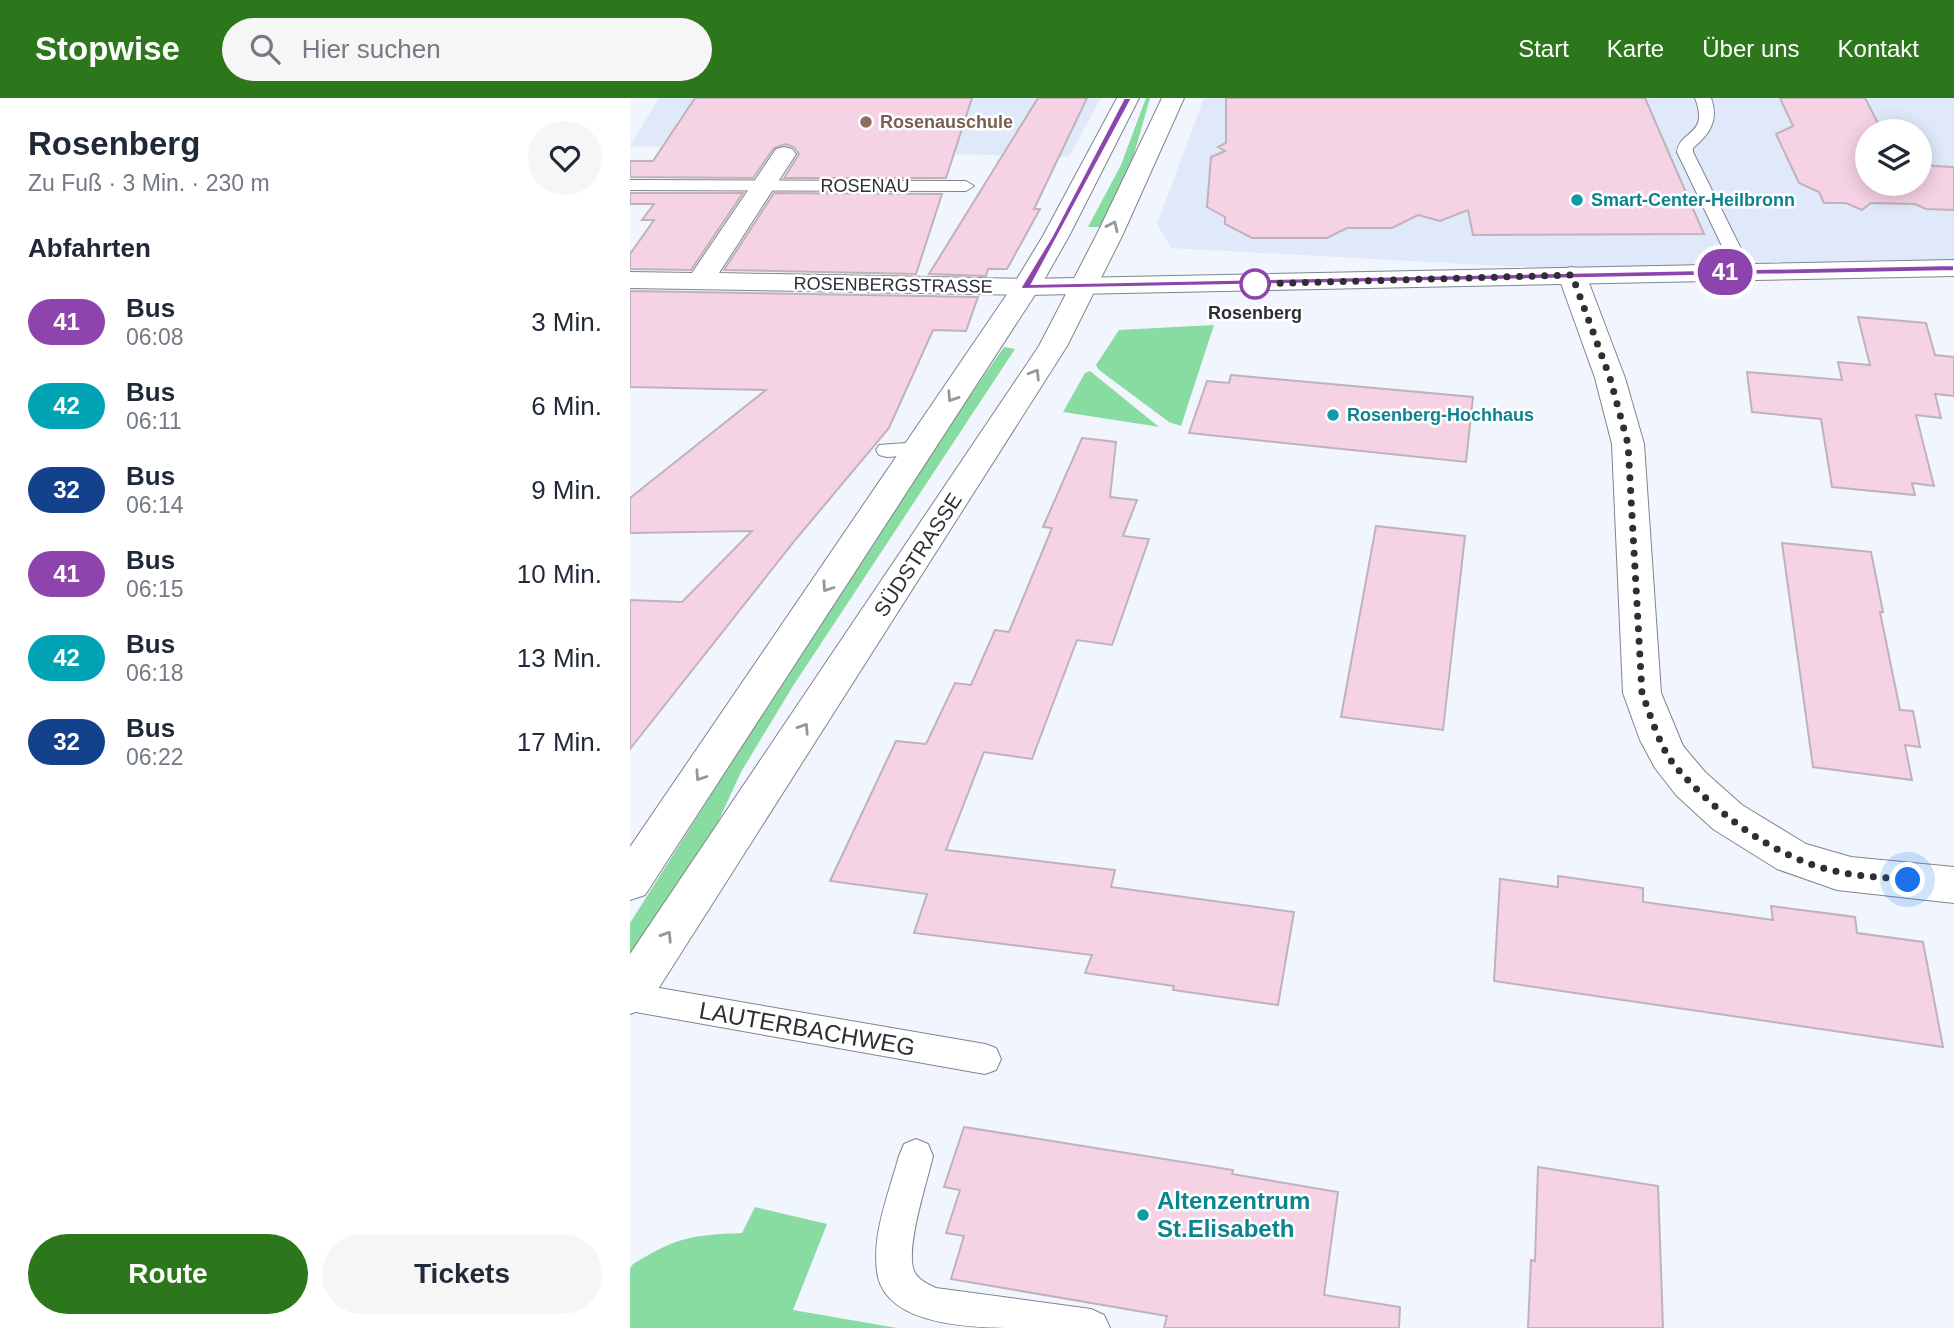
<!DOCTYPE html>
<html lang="de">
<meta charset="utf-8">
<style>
body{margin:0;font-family:Arial,sans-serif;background:#f6f6f7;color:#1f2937;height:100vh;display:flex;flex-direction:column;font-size:26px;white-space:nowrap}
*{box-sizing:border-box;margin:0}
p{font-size:23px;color:#747a83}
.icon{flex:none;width:38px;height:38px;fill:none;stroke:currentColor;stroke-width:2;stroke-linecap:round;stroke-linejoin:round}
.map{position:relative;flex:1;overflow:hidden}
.details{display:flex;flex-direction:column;background:#fff;width:630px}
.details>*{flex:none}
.badge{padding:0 14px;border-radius:23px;font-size:24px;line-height:46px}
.tools{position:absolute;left:1225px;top:21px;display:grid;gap:14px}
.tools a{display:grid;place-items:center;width:77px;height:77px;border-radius:50%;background:#fff;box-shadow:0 4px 18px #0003;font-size:35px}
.you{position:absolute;width:35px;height:35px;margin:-18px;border:5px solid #fff;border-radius:50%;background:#1a73e8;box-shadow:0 0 0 10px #1a73e833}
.map>.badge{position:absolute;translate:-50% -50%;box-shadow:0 0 0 4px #fff}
h2{padding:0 28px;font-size:26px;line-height:63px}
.round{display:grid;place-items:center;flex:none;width:74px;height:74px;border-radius:37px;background:#f6f6f7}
.overview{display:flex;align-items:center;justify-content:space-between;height:119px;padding:0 28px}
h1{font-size:33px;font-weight:800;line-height:52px}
.cta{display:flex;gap:14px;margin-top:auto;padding:14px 28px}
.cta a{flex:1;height:80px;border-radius:42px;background:#2c761b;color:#fff;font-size:28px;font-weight:800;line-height:80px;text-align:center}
.cta a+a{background:#f6f6f7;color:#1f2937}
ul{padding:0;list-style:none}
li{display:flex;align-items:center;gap:21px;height:84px;padding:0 28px}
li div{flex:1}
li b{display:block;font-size:26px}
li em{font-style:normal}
li .badge{min-width:77px;font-weight:700;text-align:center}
header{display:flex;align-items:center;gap:42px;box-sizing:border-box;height:98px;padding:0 35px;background:#2c761b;color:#fff}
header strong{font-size:33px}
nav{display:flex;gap:38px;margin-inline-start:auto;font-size:24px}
.search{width:490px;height:63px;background:#f6f6f7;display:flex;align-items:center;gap:18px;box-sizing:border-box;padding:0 24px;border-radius:38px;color:#747a83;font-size:26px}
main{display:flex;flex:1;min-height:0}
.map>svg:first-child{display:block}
.built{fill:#e0e9fa;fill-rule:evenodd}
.green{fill:#88dba1}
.building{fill:#f6d2e5;stroke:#bfb3b9;stroke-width:2}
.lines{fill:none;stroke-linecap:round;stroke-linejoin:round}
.lane-casing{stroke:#7f848e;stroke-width:2}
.street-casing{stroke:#7f848e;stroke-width:2}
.secondary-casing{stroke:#7f848e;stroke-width:2}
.primary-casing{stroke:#7f848e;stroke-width:2}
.lane{fill:#fff;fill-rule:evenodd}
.street{fill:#fff;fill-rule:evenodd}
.secondary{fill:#fff;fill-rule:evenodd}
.primary{fill:#fff;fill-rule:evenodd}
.oneway{stroke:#969799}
.line{fill:#8e44ad;stroke:#fff;stroke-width:2}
.walk{stroke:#2d2f33;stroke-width:7;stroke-dasharray:0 12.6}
.education-dot{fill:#8d6e63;stroke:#fff;stroke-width:2.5}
.culture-dot{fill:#0f9aa8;stroke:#fff;stroke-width:2.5}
.stop-dot{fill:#fff;stroke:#8e44ad;stroke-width:3.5}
.labels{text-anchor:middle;stroke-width:5;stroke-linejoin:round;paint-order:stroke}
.far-education-label{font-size:18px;font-weight:bold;fill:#785e54;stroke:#fff;text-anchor:start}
.far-street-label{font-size:18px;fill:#2d2f33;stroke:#fff}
.far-culture-label{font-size:18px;font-weight:bold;fill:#0d838f;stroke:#fff;text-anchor:start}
.far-stop-label{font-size:18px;font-weight:bold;fill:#2d2f33;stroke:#fff}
.street-label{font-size:21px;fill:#2d2f33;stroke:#fff}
.near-street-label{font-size:24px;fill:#2d2f33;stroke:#fff}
.near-culture-label{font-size:24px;font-weight:bold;fill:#0d838f;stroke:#fff;text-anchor:start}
</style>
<header>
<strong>Stopwise</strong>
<div class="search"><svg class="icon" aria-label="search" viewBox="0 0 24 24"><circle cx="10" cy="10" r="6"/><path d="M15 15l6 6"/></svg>Hier suchen</div>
<nav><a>Start</a><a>Karte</a><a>Über uns</a><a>Kontakt</a></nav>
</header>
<main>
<section class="details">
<div class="overview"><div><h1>Rosenberg</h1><p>Zu Fuß · 3 Min. · 230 m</p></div><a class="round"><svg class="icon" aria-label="heart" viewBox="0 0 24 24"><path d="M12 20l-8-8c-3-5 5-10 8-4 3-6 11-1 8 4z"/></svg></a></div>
<h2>Abfahrten</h2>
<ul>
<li><span class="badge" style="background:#8e44ad;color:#fff">41</span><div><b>Bus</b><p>06:08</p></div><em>3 Min.</em></li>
<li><span class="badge" style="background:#00a3b4;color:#fff">42</span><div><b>Bus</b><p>06:11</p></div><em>6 Min.</em></li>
<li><span class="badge" style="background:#14418b;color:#fff">32</span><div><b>Bus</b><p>06:14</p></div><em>9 Min.</em></li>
<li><span class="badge" style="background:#8e44ad;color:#fff">41</span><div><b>Bus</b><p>06:15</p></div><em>10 Min.</em></li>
<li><span class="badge" style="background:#00a3b4;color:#fff">42</span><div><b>Bus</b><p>06:18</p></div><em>13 Min.</em></li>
<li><span class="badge" style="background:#14418b;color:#fff">32</span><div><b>Bus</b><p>06:22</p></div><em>17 Min.</em></li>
</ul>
<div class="cta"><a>Route</a><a>Tickets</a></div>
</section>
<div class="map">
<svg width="1324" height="1230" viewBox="0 0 1324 1230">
<rect width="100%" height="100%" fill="#f0f5fe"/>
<path class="built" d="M29 0H471L439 59 0 48Z
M574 0H1324V178L1115 181 541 150 527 126ZM1237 33H1290V86H1237Z"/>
<path class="green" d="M516 0H520L503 60 470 129H458L491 67Z
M584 227 551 328 539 324 469 272 466 267 489 232Z
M374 249 385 251 163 588 111 674 83 735 0 859V825C123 632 242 436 374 249Z
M460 273 529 329H530L433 314 455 275Z
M125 1109 197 1126 163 1212 267 1230H0V1171L3 1166C48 1139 61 1137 112 1135Z"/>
<path class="building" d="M65 0H342L316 80H154L169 56 164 49 155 46 144 50 123 80 0 79V63H23Z
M408 0H457L404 111H410L377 171H358L356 178 299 176Z
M596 0H1015L1074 136 843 137 838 112 810 123 788 117 762 130H717L697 140H622L595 126V119L577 109 581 59 595 53 588 49 596 45Z
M1150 0H1235L1252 33H1237V86H1290V63L1304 68 1324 69V112L1296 111 1285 106 1241 105 1232 112 1216 105H1194L1189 94 1169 85 1146 36 1163 28Z
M0 95H113L61 172 0 171V156L24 122H12L24 106H0Z
M144 95 312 96 286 176 94 172Z
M0 193 348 199 336 233 303 232 259 330 166 441 0 651V502L52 504 122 433 0 435V400L136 292 0 289Z
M1228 219 1296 225 1305 257 1324 259V298L1305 296 1311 320 1286 317 1304 388 1282 385 1285 397 1202 389 1191 321 1122 314 1117 274 1212 282 1208 264 1240 267Z
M601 277 843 299 836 364 559 335 577 283 599 285Z
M452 340 486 344 480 399 507 402 493 438 519 441 482 547 447 542 402 661 354 654 316 752 485 772 481 789 664 814 648 907 543 892 544 888 455 875 462 857 284 835 297 796 200 783 266 643 296 646 325 585 341 587 365 532 379 534 422 430 413 429Z
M746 428 835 438 813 632 711 619Z
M1152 445 1241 454 1253 514H1250L1270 612 1283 613 1290 649 1275 647 1282 682 1183 669Z
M928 778 1013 790V804L1079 813 1143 822 1141 808 1225 819 1227 835 1293 844 1313 949 864 883 870 781 928 789Z
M334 1029 603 1072 602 1076 708 1094 694 1197 770 1209 769 1230H534L537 1218 321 1181 334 1138 316 1135 330 1092 314 1089Z
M908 1069 1028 1088 1033 1230H898L901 1162 905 1163Z"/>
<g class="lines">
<g class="lane-casing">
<path id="lane" d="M1065 0H1081C1089 22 1080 36 1063 50V54L1122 173 1120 177 1113 179 1104 173 1047 54C1049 32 1080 38 1065 0Z
M0 82 336 83 344 88 336 93 0 92Z
M289 344 297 346 300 351 297 356 257 359 249 357 246 352 249 347Z
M0 885 355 946 366 950 371 961 366 972 355 976 0 913Z
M286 1041 298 1046 303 1058C297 1084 275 1150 284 1173 288 1182 298 1186 306 1190L461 1211 474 1217 480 1230C451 1230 422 1230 393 1230 350 1230 260 1230 248 1179 240 1140 259 1095 269 1058L274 1046Z"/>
</g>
<g class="street-casing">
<path id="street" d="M154 49 162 51 166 56 89 175 396 181 406 183 410 189 406 195 396 197 0 190V174L62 175 146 51Z
M942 169 952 171 956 177 995 280 1014 346 1031 595 1053 648 1075 674 1112 707 1176 746 1221 759 1324 769V805L1207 792 1147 771 1083 731 1046 697 1025 670 1010 642 993 595 982 346 965 280 928 177 932 171Z"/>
</g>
<g class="secondary-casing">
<path id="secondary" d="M1324 162V178L396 197 386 195 382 189 386 183 396 181Z"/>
</g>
<g class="primary-casing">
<path id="primary" d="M487 0H509L439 138 410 189 15 797 0 802V749L382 189 413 138Z
M532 0H554L493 136 437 248 16 910 0 916V856L409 248 467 136Z"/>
</g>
<use href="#lane" class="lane"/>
<use href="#street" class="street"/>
<use href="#secondary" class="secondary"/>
<use href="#primary" class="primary"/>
</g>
<defs><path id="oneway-chevron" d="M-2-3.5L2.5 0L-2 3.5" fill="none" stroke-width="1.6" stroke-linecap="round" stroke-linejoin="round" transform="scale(1.75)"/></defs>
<g class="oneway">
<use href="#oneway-chevron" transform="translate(483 128) rotate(-65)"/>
<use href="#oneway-chevron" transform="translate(405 276) rotate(-58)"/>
<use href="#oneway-chevron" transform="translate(322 299) rotate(123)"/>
<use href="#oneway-chevron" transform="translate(197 489) rotate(124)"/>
<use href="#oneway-chevron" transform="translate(174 630) rotate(-57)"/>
<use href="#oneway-chevron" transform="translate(70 678) rotate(124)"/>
<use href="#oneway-chevron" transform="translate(37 838) rotate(-57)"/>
</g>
<path class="line" d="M494 0H502L402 186 1324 167V173L392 191 391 189 422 138Z"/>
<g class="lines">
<path class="walk" d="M625 186 942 177 980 280 998 346 1012 595C1021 618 1029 648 1045 668 1086 716 1146 761 1209 774 1231 779 1255 779 1278 782"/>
</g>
<circle class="education-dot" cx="236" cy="24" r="7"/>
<g class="culture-dot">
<circle cx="947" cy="102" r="7"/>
<circle cx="703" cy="317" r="7"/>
<circle cx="513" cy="1117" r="7"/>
</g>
<circle class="stop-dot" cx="625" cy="186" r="14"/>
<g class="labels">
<g class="far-education-label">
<text x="250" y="30">Rosenauschule</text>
</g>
<g class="far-street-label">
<text x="235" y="94">ROSENAU</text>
<text transform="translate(263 187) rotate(1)" y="6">ROSENBERGSTRASSE</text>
</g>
<g class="far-culture-label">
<text x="961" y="108">Smart-Center-Heilbronn</text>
<text x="717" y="323">Rosenberg-Hochhaus</text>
</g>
<g class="far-stop-label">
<text x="625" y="221">Rosenberg</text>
</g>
<g class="street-label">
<text transform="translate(288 457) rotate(-57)" y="7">SÜDSTRASSE</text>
</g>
<g class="near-street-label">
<text transform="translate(177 931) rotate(10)" y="8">LAUTERBACHWEG</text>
</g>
<g class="near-culture-label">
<text x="527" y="1111">Altenzentrum<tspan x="527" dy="28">St.Elisabeth</tspan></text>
</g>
</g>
</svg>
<div class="tools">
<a><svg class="icon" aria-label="layers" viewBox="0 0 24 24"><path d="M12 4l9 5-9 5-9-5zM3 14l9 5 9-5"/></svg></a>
</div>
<div class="you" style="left:1278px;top:782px"></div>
<b class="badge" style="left:1095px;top:174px;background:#8e44ad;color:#fff">41</b>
</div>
</main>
